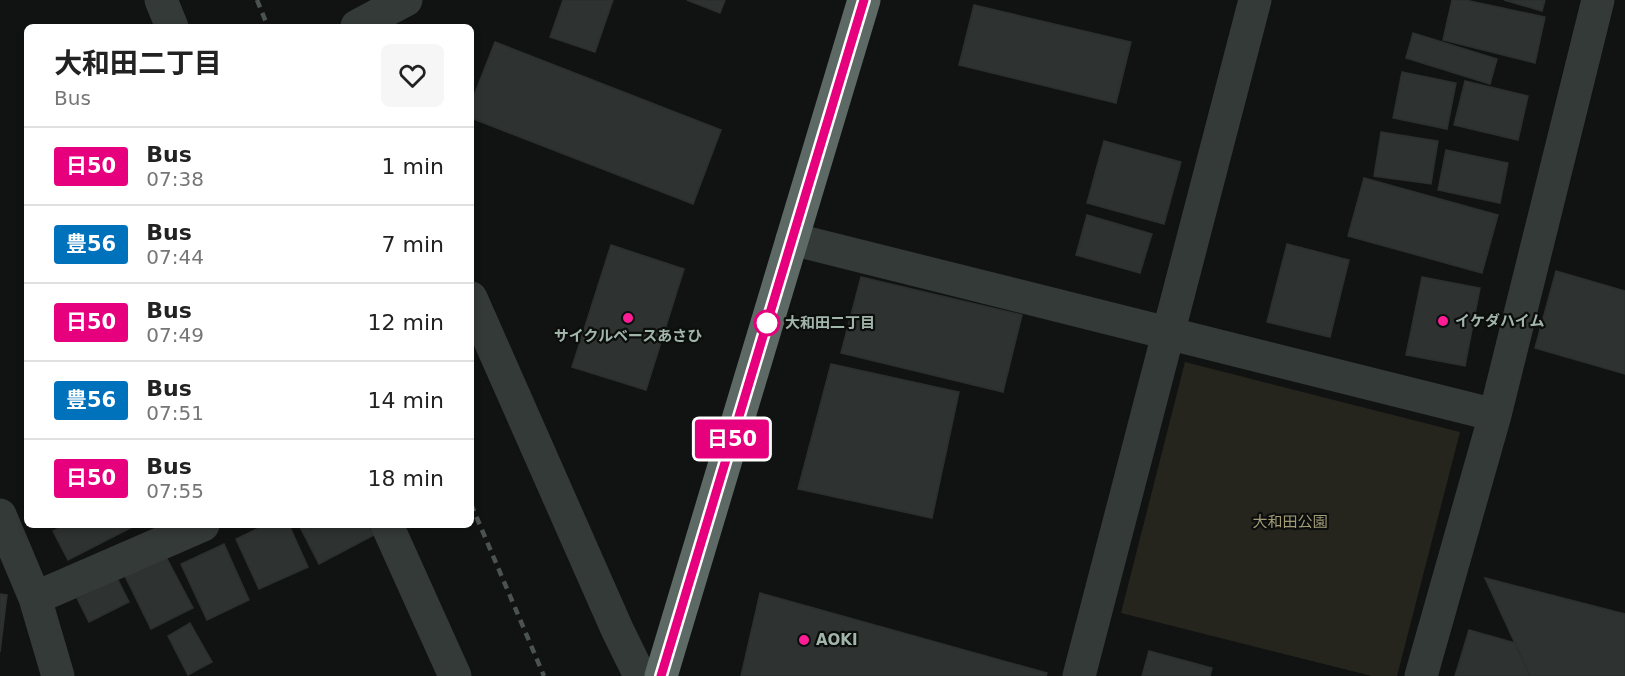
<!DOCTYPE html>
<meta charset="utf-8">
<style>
body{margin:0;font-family:"DejaVu Sans","Noto Sans JP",sans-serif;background:#f6f6f6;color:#222;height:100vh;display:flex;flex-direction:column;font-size:22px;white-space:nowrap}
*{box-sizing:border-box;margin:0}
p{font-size:20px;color:#767676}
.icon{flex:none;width:33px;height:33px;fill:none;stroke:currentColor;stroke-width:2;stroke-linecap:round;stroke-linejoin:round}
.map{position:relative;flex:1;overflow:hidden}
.side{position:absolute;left:24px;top:24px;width:450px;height:504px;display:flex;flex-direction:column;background:#fff;border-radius:9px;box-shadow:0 3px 9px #0003}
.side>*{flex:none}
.badge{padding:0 12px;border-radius:4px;font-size:21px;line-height:39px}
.map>.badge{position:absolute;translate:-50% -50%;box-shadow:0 0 0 3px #fff}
.round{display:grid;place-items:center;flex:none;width:63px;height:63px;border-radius:9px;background:#f6f6f6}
.overview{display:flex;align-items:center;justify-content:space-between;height:102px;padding:0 30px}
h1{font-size:28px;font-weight:700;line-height:45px}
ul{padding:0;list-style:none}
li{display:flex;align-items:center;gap:18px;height:78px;padding:0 30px;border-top:2px solid #e0e0e0}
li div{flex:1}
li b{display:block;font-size:22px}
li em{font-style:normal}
li .badge{min-width:66px;font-weight:700;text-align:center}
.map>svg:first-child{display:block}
.green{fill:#26251d}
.building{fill:#2e3231;stroke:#2b2f2e;stroke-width:1.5}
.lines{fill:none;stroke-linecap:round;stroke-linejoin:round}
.street{stroke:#343a38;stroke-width:33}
.highway{stroke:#5d6964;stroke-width:33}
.rail{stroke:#4a534f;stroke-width:4.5;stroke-dasharray:8 6;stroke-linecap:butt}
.line-casing{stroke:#fff;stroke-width:14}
.line{stroke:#e6007e;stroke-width:9}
.poi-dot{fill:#ff1d96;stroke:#0c0e0d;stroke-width:2}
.stop-dot{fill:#fff;stroke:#e6007e;stroke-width:3}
.labels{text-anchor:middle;stroke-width:4.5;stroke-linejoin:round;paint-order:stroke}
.poi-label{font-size:15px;font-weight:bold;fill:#a1b5ab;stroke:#0c0e0d;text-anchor:start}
.stop-label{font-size:15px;font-weight:bold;fill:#a1b5ab;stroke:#0c0e0d;text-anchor:start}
.park-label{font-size:15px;fill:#a29c76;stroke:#0c0e0d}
</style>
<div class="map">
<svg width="1625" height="676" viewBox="0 0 1625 676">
<rect width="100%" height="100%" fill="#111312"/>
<path class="green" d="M1185 362 1460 432 1397 676H1372L1121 613Z"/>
<path class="building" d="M563 0H613L595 52 550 37Z
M687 0H725L720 13Z
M1452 0H1465L1545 17 1535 63 1443 40Z
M1504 0H1545L1542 11Z
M974 5 1131 42 1116 103 959 65Z
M1413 33 1497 59 1490 84 1406 58Z
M495 42 721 130 693 204 471 118V103Z
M1402 72 1456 83 1447 129 1393 118Z
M1465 81 1528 96 1518 140 1454 125Z
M1381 132 1438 141 1431 184 1374 176Z
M1104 141 1181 162 1164 224 1087 203Z
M1446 150 1508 163 1500 203 1438 190Z
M1364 178 1498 215 1482 273 1348 236Z
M1087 215 1152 234 1140 273 1076 255Z
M1287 244 1349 260 1330 337 1267 322Z
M611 245 684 269 646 390 572 367Z
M1556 271 1625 291V374L1535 348Z
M861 277 1022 315 1003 392 841 353Z
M1422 277 1480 288 1465 366 1406 355Z
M831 364 959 392 932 518 798 489Z
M65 525H136L68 560 53 531Z
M265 525H289L308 567 259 589 236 539Z
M299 525H369L374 535 319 564Z
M224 544 249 600 207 620 181 564Z
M165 555 193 608 151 629 125 576Z
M117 578 129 602 89 622 77 598Z
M1485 578 1625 614V676H1530Z
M760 593 1047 673 1046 676H741Z
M0 594 7 595 0 652Z
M190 623 212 662 188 675 168 636Z
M1469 630 1515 643 1530 676H1455Z
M1149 651 1212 668 1210 676H1142Z"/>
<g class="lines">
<path class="street" d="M161 0 172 27
M357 26 406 0
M792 239 1495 415
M471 298 617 629 640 676
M0 515 35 598 58 676
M387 525 455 676
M35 598 203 525
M1079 676 1255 0
M1421 676 1495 415 1598 0"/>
<path class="highway" d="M661 676 864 0"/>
<path class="rail" d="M257 0 268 27
M471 504 544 676"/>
</g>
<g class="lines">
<g class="line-casing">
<path id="line" d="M661 676 864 0"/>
</g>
<use href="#line" class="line"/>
</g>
<g class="poi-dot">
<circle cx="628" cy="318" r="6"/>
<circle cx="1443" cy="321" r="6"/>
<circle cx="804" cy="640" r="6"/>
</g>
<circle class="stop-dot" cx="767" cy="323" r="12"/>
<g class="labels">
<g class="poi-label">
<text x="1455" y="326">イケダハイム</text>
<text x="628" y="341" text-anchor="middle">サイクルベースあさひ</text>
<text x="816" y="645">AOKI</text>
</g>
<g class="stop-label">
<text x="785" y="328">大和田二丁目</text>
</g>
<g class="park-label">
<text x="1290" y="527">大和田公園</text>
</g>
</g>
</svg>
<b class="badge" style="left:732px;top:439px;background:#e6007e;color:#fff">日50</b>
<section class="side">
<div class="overview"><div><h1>大和田二丁目</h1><p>Bus</p></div><a class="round"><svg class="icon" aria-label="heart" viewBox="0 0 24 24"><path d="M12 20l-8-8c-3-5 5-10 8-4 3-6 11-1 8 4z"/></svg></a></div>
<ul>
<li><span class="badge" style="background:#e6007e;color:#fff">日50</span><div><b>Bus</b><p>07:38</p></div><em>1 min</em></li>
<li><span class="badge" style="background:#0072bc;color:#fff">豊56</span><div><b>Bus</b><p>07:44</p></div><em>7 min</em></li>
<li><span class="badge" style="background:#e6007e;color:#fff">日50</span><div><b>Bus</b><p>07:49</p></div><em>12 min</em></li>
<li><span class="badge" style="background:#0072bc;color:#fff">豊56</span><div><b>Bus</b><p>07:51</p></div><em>14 min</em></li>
<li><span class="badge" style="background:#e6007e;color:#fff">日50</span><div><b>Bus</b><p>07:55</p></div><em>18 min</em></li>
</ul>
</section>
</div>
